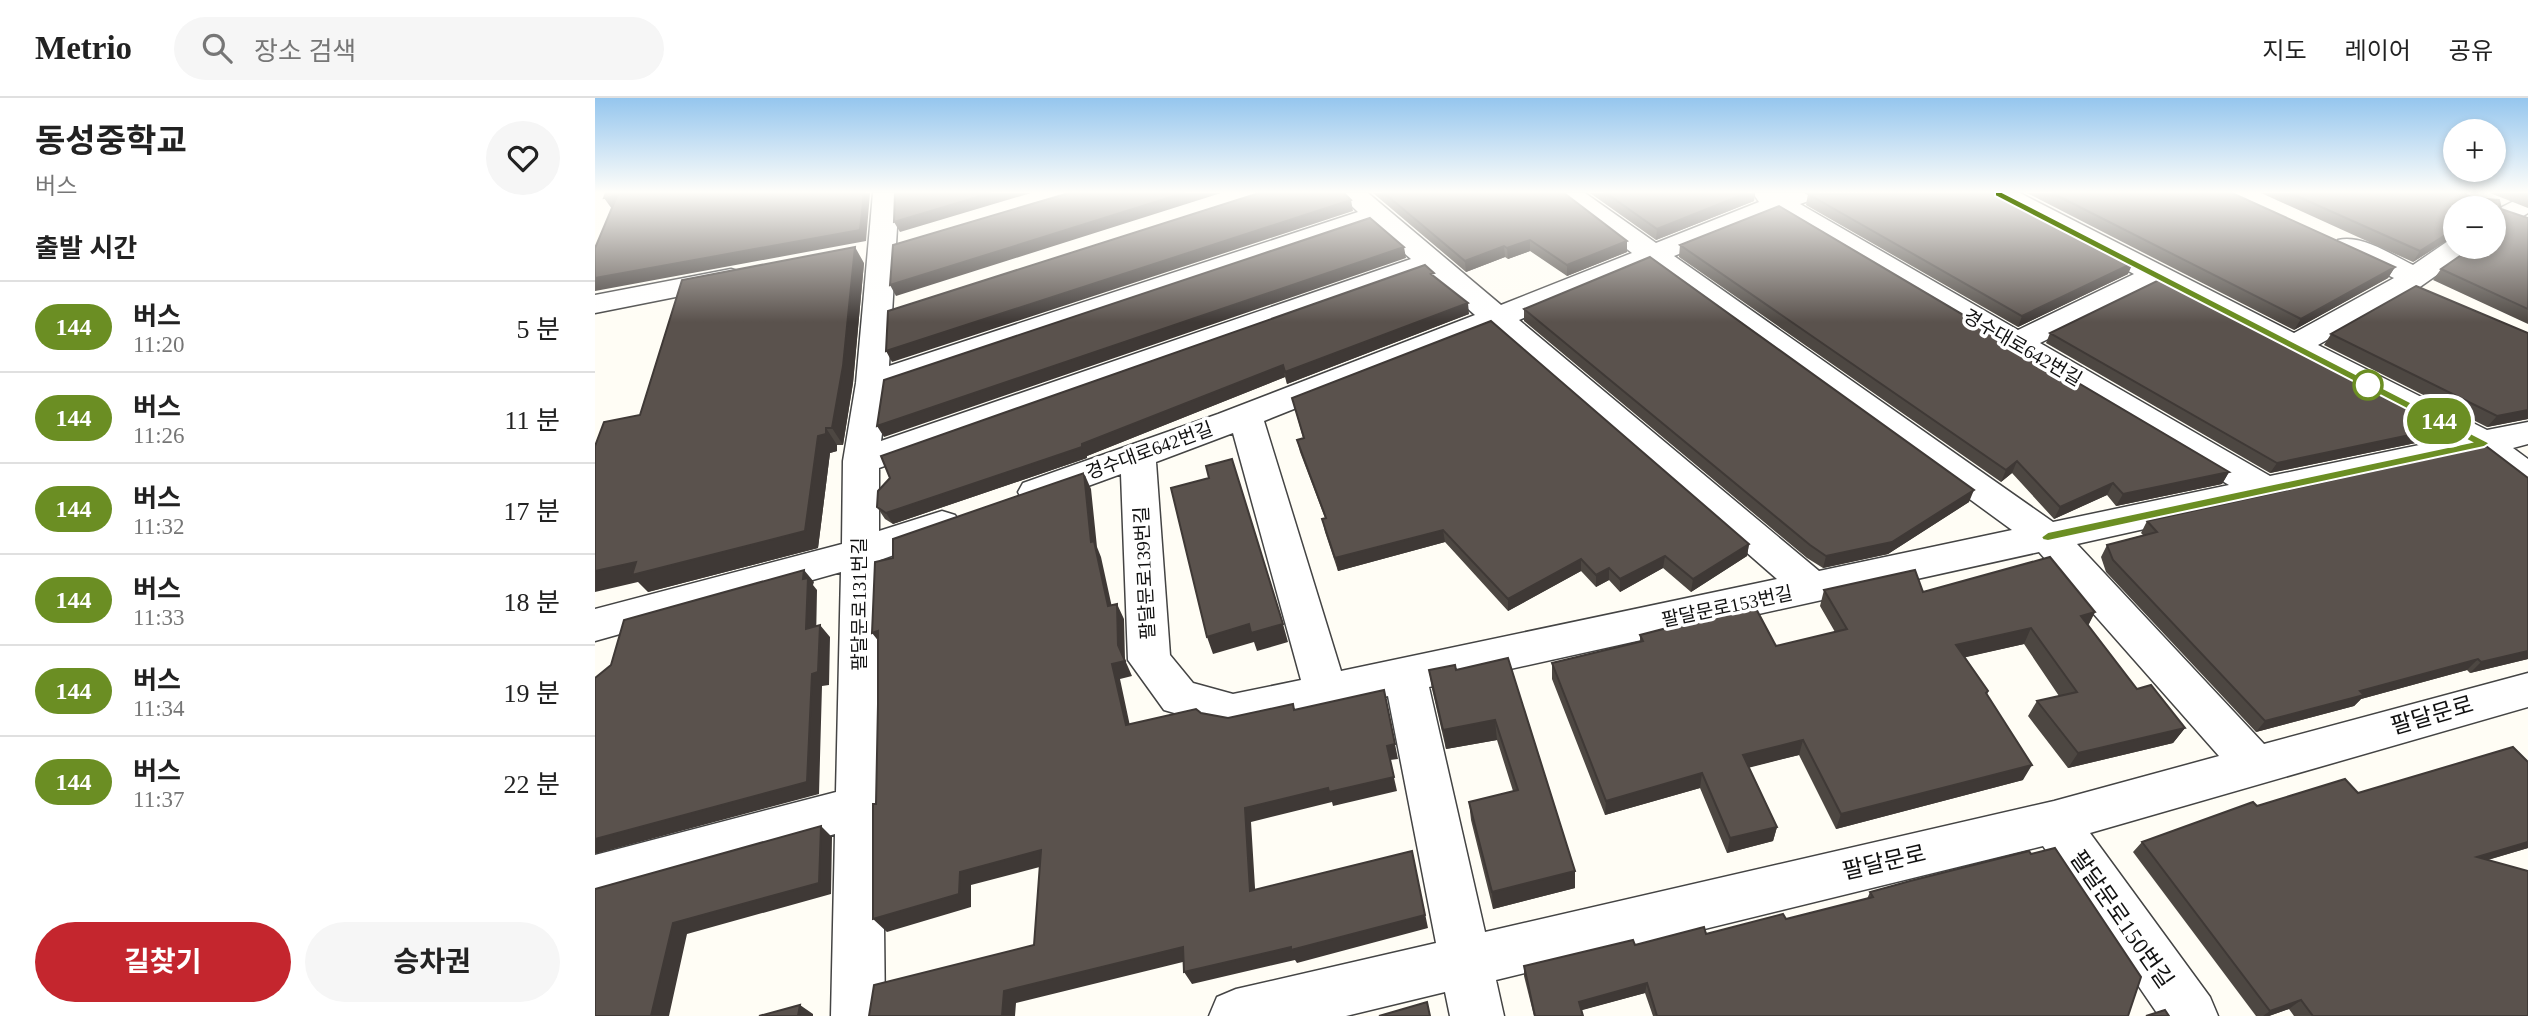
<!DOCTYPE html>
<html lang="ko">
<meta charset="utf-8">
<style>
body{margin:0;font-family:"Times New Roman","Noto Sans KR",serif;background:#f6f6f6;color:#222;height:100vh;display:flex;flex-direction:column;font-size:26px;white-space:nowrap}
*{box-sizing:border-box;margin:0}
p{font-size:23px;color:#767676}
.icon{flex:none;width:38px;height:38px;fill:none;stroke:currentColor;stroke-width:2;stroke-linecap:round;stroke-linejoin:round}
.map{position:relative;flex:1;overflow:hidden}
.sheet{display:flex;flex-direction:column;background:#fff;width:595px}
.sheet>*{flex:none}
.badge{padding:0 14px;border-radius:23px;font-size:24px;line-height:46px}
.tools{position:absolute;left:1848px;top:21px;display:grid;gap:14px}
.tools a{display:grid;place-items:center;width:63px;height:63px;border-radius:50%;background:#fff;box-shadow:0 4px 10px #0003;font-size:35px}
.map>.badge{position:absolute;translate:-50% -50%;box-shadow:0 0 0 4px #fff}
h2{padding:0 35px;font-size:26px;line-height:63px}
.round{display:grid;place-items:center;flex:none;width:74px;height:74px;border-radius:37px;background:#f6f6f6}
.headline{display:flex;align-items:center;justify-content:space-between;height:119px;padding:0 35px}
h1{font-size:33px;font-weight:700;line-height:52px}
.action{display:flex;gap:14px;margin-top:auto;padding:14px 35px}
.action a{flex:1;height:80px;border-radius:42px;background:#c4262e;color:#fff;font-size:28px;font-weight:700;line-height:80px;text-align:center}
.action a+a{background:#f6f6f6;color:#222}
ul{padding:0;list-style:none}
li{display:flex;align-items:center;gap:21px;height:91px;padding:0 35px;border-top:2px solid #e0e0e0}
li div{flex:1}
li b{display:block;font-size:26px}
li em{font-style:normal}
li .badge{min-width:77px;font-weight:700;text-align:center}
header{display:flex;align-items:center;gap:42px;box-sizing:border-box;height:98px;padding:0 35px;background:#fff;border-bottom:2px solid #e0e0e0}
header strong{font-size:33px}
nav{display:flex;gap:38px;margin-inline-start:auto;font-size:24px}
.search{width:490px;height:63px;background:#f6f6f6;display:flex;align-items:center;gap:18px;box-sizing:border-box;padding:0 24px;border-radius:38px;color:#767676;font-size:26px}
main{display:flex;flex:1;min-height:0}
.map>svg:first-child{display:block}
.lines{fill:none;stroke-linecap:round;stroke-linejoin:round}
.minor-casing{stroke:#444;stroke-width:3}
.minor{fill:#fff;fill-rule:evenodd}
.wall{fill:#4d4742}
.shaded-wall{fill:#3f3936}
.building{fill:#5a524d;stroke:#3f3936;stroke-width:2}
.line{fill:#6b8e23;stroke:#fff;stroke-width:2}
.stop-dot{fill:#fff;stroke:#6b8e23;stroke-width:3.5}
.labels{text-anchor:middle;stroke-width:7;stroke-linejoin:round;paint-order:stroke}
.street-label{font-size:19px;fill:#111;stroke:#fff}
.near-street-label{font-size:23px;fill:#111;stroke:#fff}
</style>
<header>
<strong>Metrio</strong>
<div class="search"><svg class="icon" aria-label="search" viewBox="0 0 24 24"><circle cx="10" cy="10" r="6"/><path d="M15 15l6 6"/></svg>장소 검색</div>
<nav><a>지도</a><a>레이어</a><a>공유</a></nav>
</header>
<main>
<section class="sheet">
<div class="headline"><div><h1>동성중학교</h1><p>버스</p></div><a class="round"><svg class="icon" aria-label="heart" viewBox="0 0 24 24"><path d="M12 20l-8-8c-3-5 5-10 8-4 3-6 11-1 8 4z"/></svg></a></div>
<h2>출발 시간</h2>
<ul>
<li><span class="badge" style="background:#6b8e23;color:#fff">144</span><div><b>버스</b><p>11:20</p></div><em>5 분</em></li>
<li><span class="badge" style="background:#6b8e23;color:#fff">144</span><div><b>버스</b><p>11:26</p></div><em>11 분</em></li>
<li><span class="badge" style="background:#6b8e23;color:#fff">144</span><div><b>버스</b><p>11:32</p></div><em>17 분</em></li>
<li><span class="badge" style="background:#6b8e23;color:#fff">144</span><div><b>버스</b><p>11:33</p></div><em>18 분</em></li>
<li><span class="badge" style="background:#6b8e23;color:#fff">144</span><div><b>버스</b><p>11:34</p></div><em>19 분</em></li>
<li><span class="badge" style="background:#6b8e23;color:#fff">144</span><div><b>버스</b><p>11:37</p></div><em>22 분</em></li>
</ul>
<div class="action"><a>길찾기</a><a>승차권</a></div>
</section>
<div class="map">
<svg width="1933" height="918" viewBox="0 0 1933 918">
<rect width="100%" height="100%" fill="#fffdf5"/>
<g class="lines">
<g class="minor-casing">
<path id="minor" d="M278 95H304L294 268 763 114 743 95H773L906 207 1037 155 959 95H990L1061 145 1164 104 1158 95H1223L1219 101 1205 106 1423 232 1539 176 1395 101 1391 95H1425L1699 235 1799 180 1743 154 1739 148 1743 142C1767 136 1797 157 1818 167L1853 143 1860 141V149H1877L1873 155 1822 191 1723 247 1892 332 1933 324V346L1918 350 1933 361V391L1920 388 1882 357 1482 446 1669 646 1933 575V609L1495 735 1615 899 1623 918H1564L1448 748 901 882 909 918H855L850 894 751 918H614L622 899 641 891 841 845 793 598 638 632 569 612 533 562 526 376 441 407 428 403 423 394 428 385 623 316 880 217 832 175 284 370V433L347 413 360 417 366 426 360 435 285 462 290 918H236L240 736 0 803V757L241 694 246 474 0 543V511L247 446 248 363 261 285ZM1183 116 1634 387 1458 424 1079 158ZM777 128 816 161 286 343 293 291ZM1055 168 1417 432 1224 473 924 222ZM1561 188 1853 341 1675 378 1445 245ZM897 232 1182 481 746 573 669 323ZM638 335 706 582 638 596 598 585 575 557 561 364ZM1444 454 1624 658 1459 703 890 834 834 589Z
M1933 96V115L1909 130 1899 132V113Z
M136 171 146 174 151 180 146 186 0 215V197Z"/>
</g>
<use href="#minor" class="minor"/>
</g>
<path class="wall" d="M778 95H969L1032 143V154L972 178 935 153 913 161 910 159 871 174Z
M995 95H1160L1159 103 1061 142Z
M1432 95H1637L1800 169 1793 180 1699 232Z
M1666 95H1868L1906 111 1933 120V226L1838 182 1846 171 1899 149 1860 110V141L1859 138 1818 164Z
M1895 95H1933V110Z
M1213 96 1533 176 1423 229 1211 107Z
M1085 147 1634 374 1627 386 1521 408 1512 397 1459 421 1417 375 1406 384 1084 159Z
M269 165 258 285 248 347H242V353L235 355 223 450 53 494 45 317Z
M840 179 874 216 692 286 690 279 492 358V360L298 426 290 421 282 409Z
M929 211 1374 404 1293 456 1228 470 1212 460 929 223Z
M1455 235 1845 340 1675 375 1451 245Z
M1933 235V321L1892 329 1729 247 1736 236Z
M697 300 1154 446 1152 458 1096 494 1068 470 1025 494 1014 482 1001 489 986 473 913 513 850 444 743 473 730 434 727 421 730 420 705 354 702 342 708 340Z
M1552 423 1933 561 1875 575 1872 572 1766 601 1759 608 1661 634 1511 474 1506 459 1512 447 1548 437 1546 435Z
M1229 492 1328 494 1500 514 1493 527 1542 591 1590 630 1578 645 1473 670 1433 618 1442 603 1464 598 1429 546 1370 559 1393 593 1392 597 1428 682 1241 731 1204 657 1154 669 1182 729 1178 743 1132 755 1105 690 1010 717 957 581V565L1045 544V537L1115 519 1116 514 1181 548 1240 534 1225 508Z
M913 560 980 790 898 811 876 722 874 704 918 693 902 642 851 651 837 591 834 572H861Z
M1763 695 1933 750 1893 762 1933 918H1699L1694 911 1674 918H1661L1538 754 1547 744 1662 708Z
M1275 794 1533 918H1058L1050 895 986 912 988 918H939L929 878V868L1040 847 1111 836 1191 821 1272 801Z"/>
<path class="shaded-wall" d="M269 95H275L271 143 0 193V180Z
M396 95H436L305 134 299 124Z
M589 95H626L301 198 295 187Z
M1152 95H1160L1159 103 1061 142 1062 131Z
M22 98 17 111 9 100Z
M756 102 758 113 297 264 291 253Z
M1860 131 1859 138 1818 164 1825 153Z
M935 142V153L913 161 912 150Z
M1032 143V154L972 178V167Z
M909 148 910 159 871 174 870 163Z
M260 149 269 165 258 285 248 347 237 330Z
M809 149 811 160 289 339 282 328Z
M1538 165 1533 176 1423 229 1427 218Z
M1800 169 1793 180 1699 232 1706 221Z
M873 205 874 216 692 286 690 274Z
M688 267 690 279 492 358V360L298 426 291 415Z
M1933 312V321L1892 329 1902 318Z
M1853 329 1845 340 1675 375 1682 365Z
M231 330 242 347V353L235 355 223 450 53 494 43 484 0 494V473L223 338Z
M1422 363 1417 375 1406 384 1411 372Z
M1634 374 1627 386 1521 408 1528 396Z
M489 375 496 391 502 449 506 459 520 523 513 508 496 444Z
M1518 385 1512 397 1459 421 1465 409Z
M1379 392 1374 404 1293 456 1228 470 1231 458Z
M848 432 850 444 743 473 740 460Z
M1154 446 1152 458 1096 494 1098 481Z
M1070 458 1068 470 1025 494V481Z
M986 461V473L913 513V501Z
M1014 470V482L1001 489V477Z
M209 472 219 484 218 487 222 492 221 543 211 531 208 481Z
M522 506 529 521 530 562 537 578 525 581 538 642 531 627 517 566 523 547Z
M1500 514 1492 530 1486 518Z
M654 526H688L693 544 662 553 659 544 618 556 612 539Z
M225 527 235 539 234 587 227 588 224 696 0 756V741L217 576Z
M1436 530 1429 546 1354 563 1361 547Z
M283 533 289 550 277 535Z
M1933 553V561L1875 575 1886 564Z
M1883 561 1872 572 1766 601 1759 608 1661 634 1670 623 1765 593Z
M789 592 803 661 795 662 802 693 738 708 737 704 656 724 661 806 655 793 650 710 792 648Z
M900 622 902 642 851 651 848 632Z
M1590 630 1578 645 1473 670 1483 655Z
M1208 642 1204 657 1145 672 1148 657Z
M1437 667 1428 682 1241 731 1246 716Z
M1107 675 1105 690 1010 717 1011 703Z
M226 728 237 739 236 796 92 836 74 918H56L78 825Z
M1182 729 1178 743 1132 755 1135 740Z
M1933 744V750L1868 769 1882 759Z
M446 752 456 766 376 787V809L292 834 278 821 365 774Z
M817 753 833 830 702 865 700 862 597 886 589 874Z
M980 773V790L898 811 897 794Z
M588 849 596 862 421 905 420 918H407L409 893Z
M1052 885 1050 895 984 913V904Z
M1706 902 1694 911 1674 918H1668L1675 913Z
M205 907 218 916V918H203Z"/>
<path class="building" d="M11 95H269L265 132 0 180V150L22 98 9 100Z
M300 95H396L299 124Z
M474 95H589L295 187 298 147Z
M664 95H749L756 102 291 253 293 213Z
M789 95H969L1032 143 972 167 935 142 912 150 909 148 870 163Z
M1011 95H1152L1062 131Z
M1403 95 1538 165 1427 218 1213 96Z
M1457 95H1637L1800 169 1706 221Z
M1695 95H1868L1878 100 1904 102 1906 111 1933 120V211L1846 171 1878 149H1899V110H1860V131L1825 153Z
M1184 108 1634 374 1528 396 1518 385 1465 409 1422 363 1411 372 1085 147Z
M775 120 809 149 282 328 289 282Z
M260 149 248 268 237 330H231V336L223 338 210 433 37 477 41 464 0 473V348L9 324 45 317 87 182Z
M1055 159 1379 392 1297 444 1231 458 1215 447 929 211Z
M830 167 839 175 836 176 873 205 690 274 688 267 487 346V349L291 415 282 409 283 393 295 380 286 358Z
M1566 181 1853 329 1682 365 1455 235Z
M1821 188 1933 235V312L1902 318 1736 236Z
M896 223 1154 446 1098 481 1070 458 1025 481 1014 470 1001 477 986 461 913 501 848 432 740 460 727 421 731 420 702 342 709 340 697 300Z
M1891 348 1933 380V553L1886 564 1883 561 1765 593 1769 597 1670 623 1518 462 1512 447 1562 434 1552 423Z
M637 361 688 526 656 535 654 526 612 539 576 390 614 380 611 368Z
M489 375 496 444 499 443 513 508 522 506 523 547 530 563 517 566 531 627 601 611 606 615 633 620 698 606 699 612 789 592 800 646 792 648 799 679 734 694 733 690 650 710 655 793 817 753 830 817 696 852V849L589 874 588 849 409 893 407 918H274L279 887 439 847 446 752 365 774 364 796 278 821V706H281L283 606V533L277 535 280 464 298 460V441Z
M1455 459 1500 514 1486 518 1542 591 1556 587 1590 630 1483 655 1442 603 1482 594 1436 530 1361 547 1393 593 1391 595 1437 667 1246 716 1208 642 1148 657 1182 729 1135 740 1107 675 1011 703 957 565 1048 543 1045 537 1118 518 1116 514 1158 505 1181 548 1252 531 1229 492 1320 472 1328 494Z
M209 472 208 481 213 480 211 531 225 527 223 574 217 576 212 684 0 741V580L16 567 29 522Z
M913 560 980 773 897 794 874 704 923 692 900 622 848 632 834 572 860 567 861 572Z
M1918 649 1933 664V744L1882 759 1933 773V918H1718L1706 902 1675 913 1547 744 1658 704 1662 708 1750 681 1763 695Z
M226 728 224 785 78 825 56 918H0V791Z
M1460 750 1546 879 1533 918H1062L1052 885 984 904 988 918H940L929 868 1038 842 1040 847 1109 829 1111 836 1188 816 1191 821 1278 799 1275 794 1315 783 1434 753 1436 756Z
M832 904 835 918H784Z
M205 907 203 918H164Z
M1570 912 1574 918H1551Z"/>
<linearGradient id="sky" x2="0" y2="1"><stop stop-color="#95c6ee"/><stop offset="0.42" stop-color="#fffefa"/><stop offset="1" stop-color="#fffefa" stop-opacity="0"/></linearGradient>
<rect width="1933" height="224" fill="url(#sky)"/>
<path class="line" d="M1400 94H1407L1895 345 1889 349 1453 443 1448 442 1446 439 1453 434 1876 344 1400 98Z"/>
<circle class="stop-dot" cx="1773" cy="287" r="14"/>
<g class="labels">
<g class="street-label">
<text transform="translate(1428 249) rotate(30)" y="7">경수대로642번길</text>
<text transform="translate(554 352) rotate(-20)" y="7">경수대로642번길</text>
<text transform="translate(549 475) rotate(-93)" y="7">팔달문로139번길</text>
<text transform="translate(264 506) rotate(-90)" y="7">팔달문로131번길</text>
<text transform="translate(1132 508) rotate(-12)" y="7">팔달문로153번길</text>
</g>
<g class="near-street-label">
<text transform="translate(1837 617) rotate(-16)" y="8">팔달문로</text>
<text transform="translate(1289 764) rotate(-13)" y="8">팔달문로</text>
<text transform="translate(1527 821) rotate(55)" y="8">팔달문로150번길</text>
</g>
</g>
</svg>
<div class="tools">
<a>+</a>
<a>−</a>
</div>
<b class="badge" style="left:1844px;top:323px;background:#6b8e23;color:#fff">144</b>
</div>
</main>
